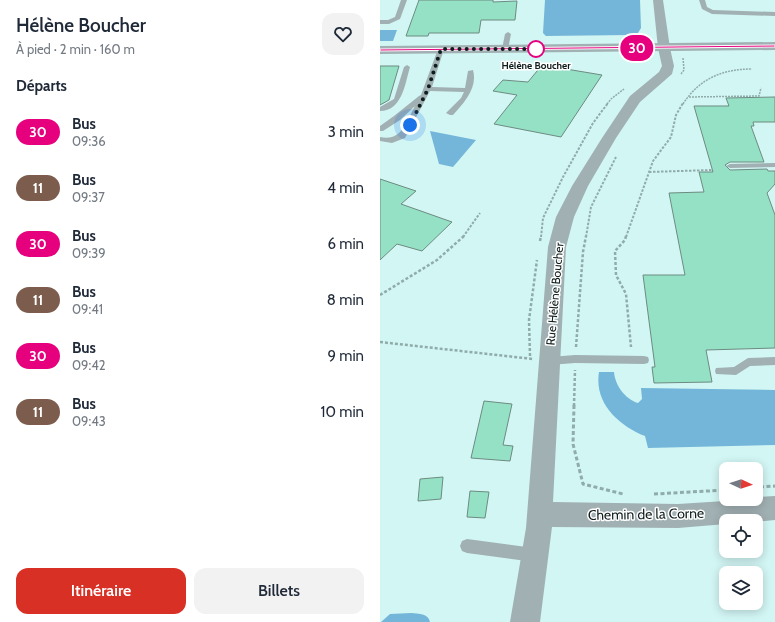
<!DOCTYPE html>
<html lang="fr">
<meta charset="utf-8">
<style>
body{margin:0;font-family:Cabin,sans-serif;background:#f2f2f3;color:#1f2937;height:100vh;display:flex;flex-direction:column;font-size:15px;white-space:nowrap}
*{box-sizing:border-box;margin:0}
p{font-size:13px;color:#747a83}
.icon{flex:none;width:22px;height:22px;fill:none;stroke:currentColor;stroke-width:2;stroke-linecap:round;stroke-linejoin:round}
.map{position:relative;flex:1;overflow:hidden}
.side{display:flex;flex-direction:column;background:#fff;width:380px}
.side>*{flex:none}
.badge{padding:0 8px;border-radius:13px;font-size:14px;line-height:26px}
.needle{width:26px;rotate:93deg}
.buttons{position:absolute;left:339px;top:462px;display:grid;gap:8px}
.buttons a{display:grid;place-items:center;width:44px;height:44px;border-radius:8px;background:#fff;box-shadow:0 2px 10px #0003;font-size:20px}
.you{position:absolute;width:20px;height:20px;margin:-10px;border:3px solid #fff;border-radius:50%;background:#1a73e8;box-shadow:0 0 0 6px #1a73e833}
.map>.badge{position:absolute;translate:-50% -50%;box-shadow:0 0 0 2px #fff}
h2{padding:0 16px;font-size:15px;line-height:36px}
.round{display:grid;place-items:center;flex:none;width:42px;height:42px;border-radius:12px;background:#f2f2f3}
.summary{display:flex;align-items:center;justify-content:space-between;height:68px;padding:0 16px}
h1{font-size:19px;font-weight:600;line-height:30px}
.primary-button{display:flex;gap:8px;margin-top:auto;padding:8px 16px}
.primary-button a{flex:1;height:46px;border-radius:12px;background:#d93025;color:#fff;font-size:16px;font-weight:600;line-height:46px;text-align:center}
.primary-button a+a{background:#f2f2f3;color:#1f2937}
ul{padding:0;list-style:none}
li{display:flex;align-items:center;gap:12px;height:56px;padding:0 16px}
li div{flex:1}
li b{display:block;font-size:15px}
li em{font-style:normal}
li .badge{min-width:44px;font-weight:700;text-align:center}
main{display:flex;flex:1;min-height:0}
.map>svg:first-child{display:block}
.water{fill:#74b6d9}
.building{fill:#95e1c6;stroke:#6d8b80}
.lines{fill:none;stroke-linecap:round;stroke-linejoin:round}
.path-far3{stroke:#8facaa;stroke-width:1.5;stroke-dasharray:2 1;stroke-linecap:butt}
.path-far2{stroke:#8facaa;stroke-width:2;stroke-dasharray:2.5 1.5;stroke-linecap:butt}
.path-far1{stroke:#8facaa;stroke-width:2.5;stroke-dasharray:3 2;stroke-linecap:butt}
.path{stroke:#8facaa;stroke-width:3;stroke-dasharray:4 2.5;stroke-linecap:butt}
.service{fill:#a1b0b3;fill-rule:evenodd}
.minor{fill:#a1b0b3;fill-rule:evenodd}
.tertiary{fill:#a1b0b3;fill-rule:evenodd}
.line{fill:#e6007e;stroke:#fff}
.walk{stroke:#0f1d1c;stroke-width:4;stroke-dasharray:0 7.2}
.stop-dot{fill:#fff;stroke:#e6007e;stroke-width:2}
.labels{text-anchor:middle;stroke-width:3;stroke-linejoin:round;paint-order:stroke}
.far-stop-label{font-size:10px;font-weight:bold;fill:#0f1d1c;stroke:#fff}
.street-label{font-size:12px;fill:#0f1d1c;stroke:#fff}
.near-street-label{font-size:14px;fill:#0f1d1c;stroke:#fff}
</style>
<main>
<section class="side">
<div class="summary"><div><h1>Hélène Boucher</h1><p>À pied · 2 min · 160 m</p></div><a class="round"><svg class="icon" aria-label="heart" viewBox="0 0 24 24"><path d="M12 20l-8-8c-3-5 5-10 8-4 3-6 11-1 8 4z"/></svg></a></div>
<h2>Départs</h2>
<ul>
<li><span class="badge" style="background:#e6007e;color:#fff">30</span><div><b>Bus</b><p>09:36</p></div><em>3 min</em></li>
<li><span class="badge" style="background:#7b5c4d;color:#fff">11</span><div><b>Bus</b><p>09:37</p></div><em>4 min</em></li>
<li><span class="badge" style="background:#e6007e;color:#fff">30</span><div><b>Bus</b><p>09:39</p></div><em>6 min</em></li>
<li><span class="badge" style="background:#7b5c4d;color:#fff">11</span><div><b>Bus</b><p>09:41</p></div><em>8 min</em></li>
<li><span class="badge" style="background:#e6007e;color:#fff">30</span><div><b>Bus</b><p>09:42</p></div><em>9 min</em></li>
<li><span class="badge" style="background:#7b5c4d;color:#fff">11</span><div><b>Bus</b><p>09:43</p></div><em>10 min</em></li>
</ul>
<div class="primary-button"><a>Itinéraire</a><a>Billets</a></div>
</section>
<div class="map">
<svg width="395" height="622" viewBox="0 0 395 622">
<rect width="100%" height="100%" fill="#d2f6f4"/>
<path class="water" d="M165 0H260L261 28 258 33 249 35 166 36 163 33Z
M0 30H17L13 41H0Z
M50 131 96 140 73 167 59 164Z
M219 372H234C235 385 245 399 258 403L262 399 261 388 395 390V445L268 448 265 436C238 425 214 403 219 372Z
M31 613C39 614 48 613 50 622H1L10 614Z"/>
<path class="building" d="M39 0H113V2L137 1 135 20H101L99 33H49L48 36H26Z
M162 65 222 75 181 137 114 124 137 95 113 91 123 80 148 82Z
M0 66H19L9 100 0 105Z
M395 97V122H373L374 126H371L384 162H350L345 165 350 170 387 169 388 171H395V184L387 193 395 215V348L326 350 332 382 274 383 272 367H275L263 275H305L289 193 324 192 319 172H333L314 106H349L346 98Z
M0 179 36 191 21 204 72 222 42 251 17 244 0 260Z
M104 401 132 404 123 445 133 446 130 461 91 458Z
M63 477 61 499 38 501 40 479Z
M90 491 109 492 105 518 87 517Z"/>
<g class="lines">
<path class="path-far3" d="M301 74 304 70 303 58
M309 97 379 96 381 88
M227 104 231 99 244 89
M303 104C319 79 342 69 372 69"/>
<path class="path-far2" d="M269 172 332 170
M83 237 100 213
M161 237 163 218 183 177 213 123 228 103
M206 237 211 207 236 157
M246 237 273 161 291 137 296 115 303 103"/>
<path class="path-far1" d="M246 236 245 240 235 251 236 275 246 294 251 347
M160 241 161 236
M0 295 57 260 84 236
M0 342 153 359
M196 347 203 252 206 236
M150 356 149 320 157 260
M194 406 195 370"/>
<path class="path" d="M194 405 193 444 203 484 243 494
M380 487 395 486
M274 494 346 490"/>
<path class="service" d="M21 0H27L20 19 9 24H0V20H8L15 17Z
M319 0H325L327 7 333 10 395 12V16L332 14 322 9Z
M128 32 131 34 128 49 125 51 122 49 125 34Z
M61 47 64 49 52 87 85 88 88 71 93 70C98 88 84 103 73 115H70L66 113 81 98 84 92 50 91 25 138 12 143 0 141V137C22 142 26 122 35 106L20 120 3 131H0V126L14 116 39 96 41 95 58 49Z
M27 65 30 67C25 84 22 111 0 111V107L14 99 24 67Z
M395 163V167L350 168 346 166 350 164Z
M195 355 264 356 268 357 269 360 268 363 264 364 195 363 170 365 166 364 165 361 166 358 170 357Z
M395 357V365L370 366 356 375 336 374 335 371 336 368 354 367 368 358Z
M87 539 154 548 159 550 161 555 159 560 154 562 87 553 82 551 80 546 82 541Z"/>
<path class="minor" d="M273 0H283L290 48 294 66 292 74 260 102 236 138 208 186 194 217 186 247 173 502 298 504 376 499V497L395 496V520L376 522 346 521V524L298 528 172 527 160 622H130L146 528 168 247 176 217 192 186 222 138 250 96 279 72 282 66 278 48Z"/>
<path class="tertiary" d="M395 42V50L0 54V46Z"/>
</g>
<path class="line" d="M395 45V47L0 51V49Z"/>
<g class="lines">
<path class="walk" d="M30 125 48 89 61 49H156"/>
</g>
<circle class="stop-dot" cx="156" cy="49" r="8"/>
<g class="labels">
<g class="far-stop-label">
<text x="156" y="69">Hélène Boucher</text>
</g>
<g class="street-label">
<text transform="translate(175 294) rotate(-85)" y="4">Rue Hélène Boucher</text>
</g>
<g class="near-street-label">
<text transform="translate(266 514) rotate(-1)" y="5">Chemin de la Corne</text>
</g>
</g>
</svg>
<div class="buttons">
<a><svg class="needle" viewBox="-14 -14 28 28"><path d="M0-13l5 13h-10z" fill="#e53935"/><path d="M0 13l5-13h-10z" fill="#747a83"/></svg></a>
<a><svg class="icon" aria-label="locate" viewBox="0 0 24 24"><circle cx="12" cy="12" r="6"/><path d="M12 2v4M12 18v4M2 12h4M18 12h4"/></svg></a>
<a><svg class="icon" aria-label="layers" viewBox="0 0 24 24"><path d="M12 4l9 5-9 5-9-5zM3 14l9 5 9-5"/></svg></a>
</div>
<div class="you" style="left:30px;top:125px"></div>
<b class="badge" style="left:257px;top:48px;background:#e6007e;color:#fff">30</b>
</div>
</main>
